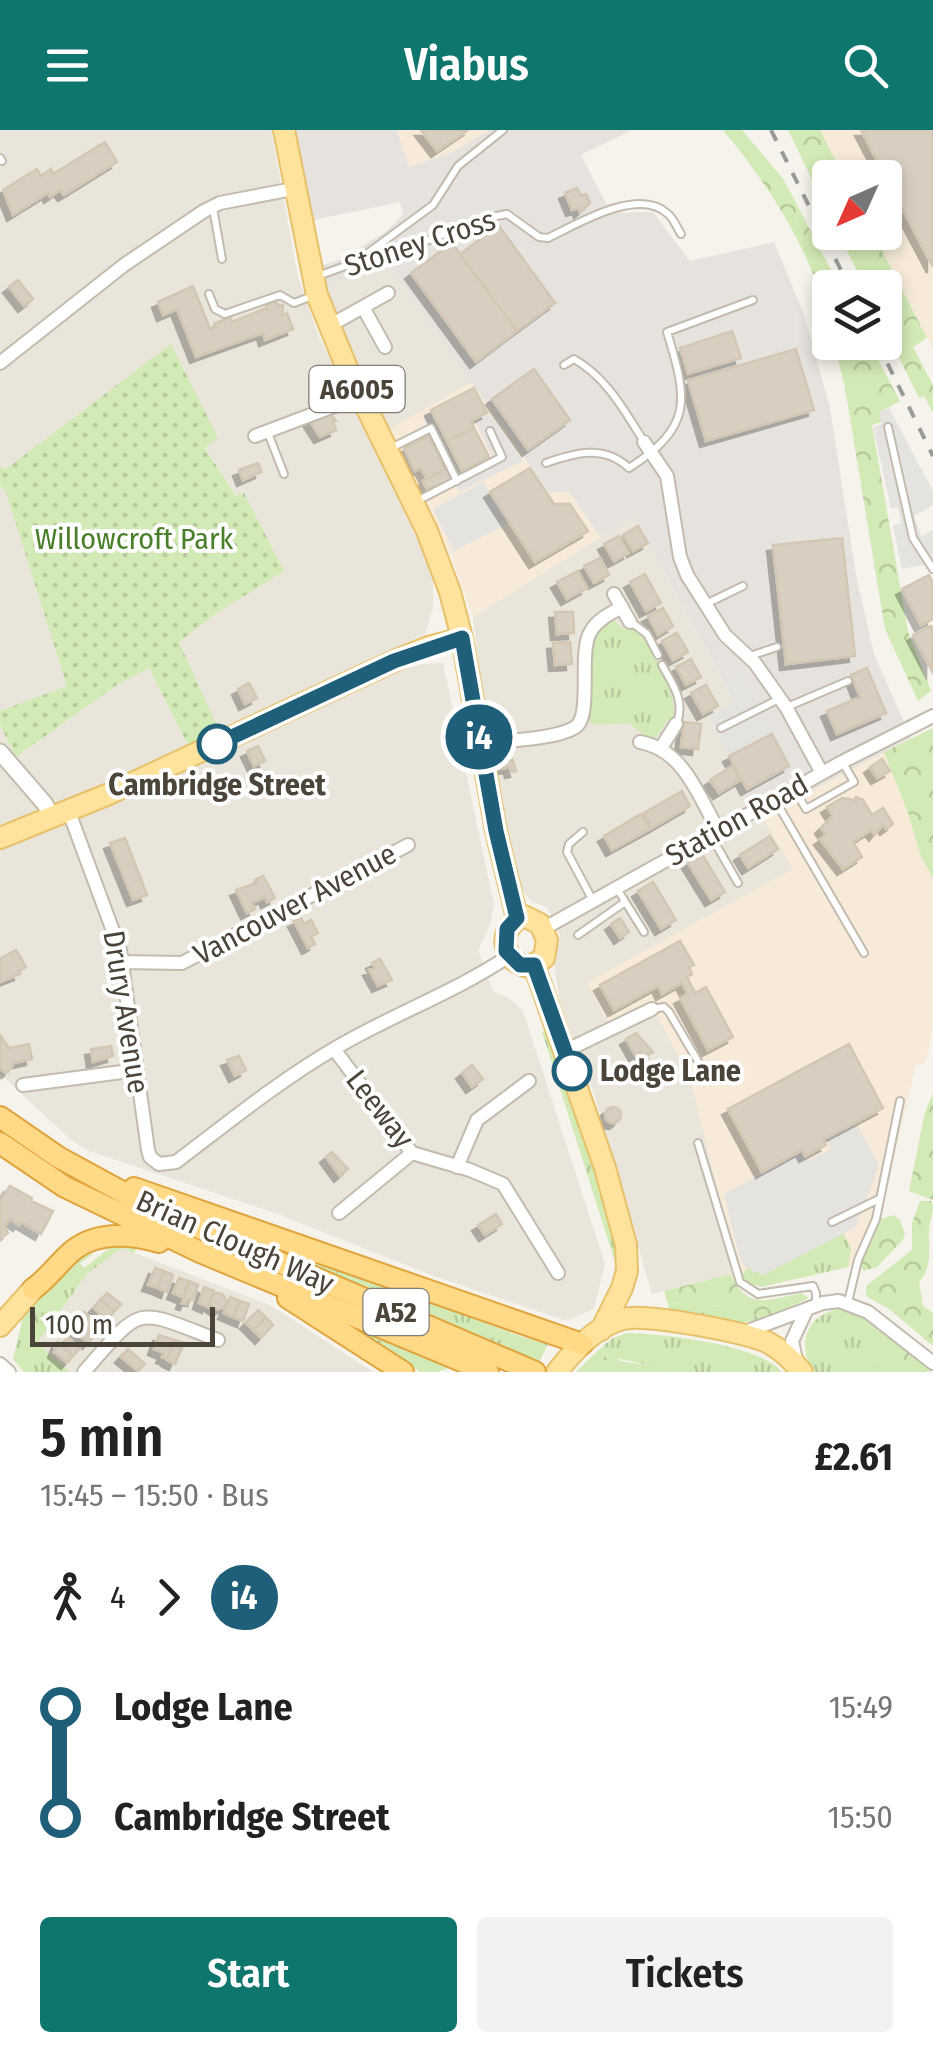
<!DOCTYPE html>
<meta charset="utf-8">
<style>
body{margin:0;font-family:"Fira Sans Condensed",sans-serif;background:#f2f2f2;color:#222;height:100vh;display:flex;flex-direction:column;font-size:38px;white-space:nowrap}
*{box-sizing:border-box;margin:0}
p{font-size:32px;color:#767676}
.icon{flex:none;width:55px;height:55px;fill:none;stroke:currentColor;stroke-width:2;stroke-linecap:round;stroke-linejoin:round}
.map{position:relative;height:1242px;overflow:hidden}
.panel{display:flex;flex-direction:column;background:#fff;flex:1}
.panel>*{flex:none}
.badge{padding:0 20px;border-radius:32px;font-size:35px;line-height:65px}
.needle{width:65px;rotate:225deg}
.fabs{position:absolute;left:812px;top:30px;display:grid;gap:20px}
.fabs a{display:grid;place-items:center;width:90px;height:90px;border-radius:10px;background:#fff;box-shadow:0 5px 15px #0003;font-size:50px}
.scale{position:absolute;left:30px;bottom:25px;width:185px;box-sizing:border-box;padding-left:10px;border:5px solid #4b4439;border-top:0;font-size:28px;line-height:35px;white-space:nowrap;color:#4b4439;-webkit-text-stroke:8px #fff;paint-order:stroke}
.map>.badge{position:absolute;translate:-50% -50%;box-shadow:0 0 0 5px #fff}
.legs{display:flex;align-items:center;gap:15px;height:110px;padding:0 40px;font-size:32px}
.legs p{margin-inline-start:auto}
.summary{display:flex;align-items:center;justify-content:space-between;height:170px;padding:0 40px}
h1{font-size:55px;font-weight:600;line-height:75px}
.action{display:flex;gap:20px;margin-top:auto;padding:20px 40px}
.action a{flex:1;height:115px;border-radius:10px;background:#0f766e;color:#fff;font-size:40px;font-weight:600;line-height:115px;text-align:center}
.action a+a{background:#f2f2f2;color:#222}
ul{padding:0 40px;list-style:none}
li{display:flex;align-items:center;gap:35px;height:110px;font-size:38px}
li i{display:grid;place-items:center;width:15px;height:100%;margin:0 12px;background:currentColor}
li i::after{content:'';width:25px;height:25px;margin:-12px;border:8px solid;border-radius:50%;background:#fff}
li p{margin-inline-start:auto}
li:first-child i{background:linear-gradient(#0000 50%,currentColor 0)}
li:last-child i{background:linear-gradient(currentColor 50%,#0000 0)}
header{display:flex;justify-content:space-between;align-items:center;height:130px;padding:0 40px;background:#0f766e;color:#fff;font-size:45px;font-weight:600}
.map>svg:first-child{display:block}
.residential{fill:#eae5da}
.commercial{fill:#f7ead8}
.industrial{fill:#e6e2dd}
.grass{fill:url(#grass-tufts)}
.forest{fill:url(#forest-crowns)}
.park{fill:url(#park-dots)}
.parking{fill:#e5e3e0}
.building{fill:#d8cfc1;stroke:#d3c7b4;stroke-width:2.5;filter:url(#shadow)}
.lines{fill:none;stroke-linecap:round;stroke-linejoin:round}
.service-casing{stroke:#c2bbae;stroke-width:10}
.minor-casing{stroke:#c2bbae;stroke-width:16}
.tertiary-casing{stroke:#c2bbae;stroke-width:19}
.primary-casing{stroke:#e6c16a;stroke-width:24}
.trunk-casing{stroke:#e0a43c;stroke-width:24}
.service{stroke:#fff;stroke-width:6}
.minor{stroke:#fff;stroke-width:12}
.tertiary{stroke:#fff;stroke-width:15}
.primary{stroke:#ffe39c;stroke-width:20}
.trunk{stroke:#ffd985;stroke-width:20}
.rail{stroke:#9a9a9a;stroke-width:4;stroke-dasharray:12 12;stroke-linecap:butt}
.line-1-casing{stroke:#fff;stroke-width:22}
.line-1{stroke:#1f5f7a;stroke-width:15}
.stop-1-dot{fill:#fff;stroke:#1f5f7a;stroke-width:5}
.labels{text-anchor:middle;stroke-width:8;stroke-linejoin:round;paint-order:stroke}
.shield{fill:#fff;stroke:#817c74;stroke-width:2.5}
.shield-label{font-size:28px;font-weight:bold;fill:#4b4439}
.street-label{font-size:30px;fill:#4b4439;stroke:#fff}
.park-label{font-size:30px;fill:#4a7f2a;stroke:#fff}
.stop-label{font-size:30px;font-weight:bold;fill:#4b4439;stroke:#fff}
</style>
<header><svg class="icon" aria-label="menu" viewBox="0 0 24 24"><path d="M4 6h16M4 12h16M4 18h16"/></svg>Viabus<svg class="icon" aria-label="search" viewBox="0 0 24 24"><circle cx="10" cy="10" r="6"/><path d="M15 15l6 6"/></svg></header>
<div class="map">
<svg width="933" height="1242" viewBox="0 0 933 1242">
<defs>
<pattern id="grass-tufts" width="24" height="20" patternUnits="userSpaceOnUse" patternTransform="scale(2.5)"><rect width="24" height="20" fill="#d2eab5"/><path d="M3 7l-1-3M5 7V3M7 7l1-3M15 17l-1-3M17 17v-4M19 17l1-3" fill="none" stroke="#b6ca9c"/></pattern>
<pattern id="forest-crowns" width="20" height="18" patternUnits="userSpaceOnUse" patternTransform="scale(2.5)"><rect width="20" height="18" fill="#d2eab5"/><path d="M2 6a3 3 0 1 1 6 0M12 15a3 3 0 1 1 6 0" fill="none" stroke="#b6ca9c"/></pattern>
<pattern id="park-dots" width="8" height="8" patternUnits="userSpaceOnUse" patternTransform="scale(2.5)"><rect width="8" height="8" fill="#d2eab5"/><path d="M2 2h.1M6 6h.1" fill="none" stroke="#b6ca9c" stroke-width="1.8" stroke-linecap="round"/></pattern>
<filter id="shadow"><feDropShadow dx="-6" dy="6" stdDeviation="0" flood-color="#0004"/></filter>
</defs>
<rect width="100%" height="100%" fill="#f6f3ec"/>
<path class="residential" d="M0 0H271L298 147 318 204 433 442V478L425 504 219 600 179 512 218 482 243 364 237 367 205 317 218 307 6 339 0 337Z
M386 129 472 252 390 299 362 252 323 158Z
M0 356 6 362 68 556 0 581Z
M634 386 734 572 709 588 762 687 794 738 651 874 690 947 738 1142 652 1164 593 961 560 873 554 834 560 805 547 777 532 772 522 760 503 687 483 571 473 487Z
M443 533 494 775 490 795 478 820 493 861 509 868 523 881 605 1134 594 1179 567 1191 431 1145 275 1083 89 1021 71 1010 0 944V717L54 700 406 535Z
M149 538 188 615 69 670 0 694V595L16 627 117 555Z
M122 1118 272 1176 373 1242H70L36 1213 87 1144Z"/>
<path class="commercial" d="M397 0H490L452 22 409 37Z
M820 0H933V219L873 103 885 102V48L844 47Z
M472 252 548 362 569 361 600 407 473 487 451 425 390 299Z
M884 622 908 683 921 727 933 748V893L928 924 924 934 916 935 876 1103 861 1134 761 1157 749 1153 738 1142 690 947 651 874 609 894 587 853 793 739 762 687Z"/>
<path class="industrial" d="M293 0H397L409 37 452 22 490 0H632L581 25 611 83 653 82 690 131 774 112 805 187 830 278 856 445 874 524 911 608 762 687 709 587 734 571 634 386 600 407 569 361 549 363 386 130 323 158 318 137 341 129 387 101 403 84 400 72 309 91Z"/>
<path class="grass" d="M613 490 624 499 632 495C651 510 679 566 673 589L667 590C652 619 649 608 629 593L597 595 589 592C593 562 578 505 613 490Z
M549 899 610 1083 615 1109V1132L542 902Z
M216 1095 523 1207 548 1213 540 1231H536Z
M843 1103 851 1118 848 1137 761 1157 749 1153 742 1146 747 1138 763 1145Z
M112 1116 137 1117 134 1123 122 1118 87 1144 37 1213 70 1242H24L13 1229 24 1183 82 1125 94 1124 80 1133 84 1138Z
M697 1172 742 1181 764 1189 741 1193 669 1181 668 1174Z
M839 1179 857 1182 886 1205 873 1242H813C797 1214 806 1185 839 1179Z
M358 1198 452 1237 437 1242H420L358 1201Z
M627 1203C664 1204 758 1214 782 1242H669L666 1238C641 1237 615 1223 591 1227L611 1209Z"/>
<path class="forest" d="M723 0H742L784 50 840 157 830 158V196C812 122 771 58 723 0Z
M788 0H820L844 47 830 48V87Z
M838 103H873L927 208 913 217 933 255V283L924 266 919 268 885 199V158L865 157Z
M834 213H869L900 271 880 282 882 292 872 295 908 502 931 561 918 571 885 499 845 258Z
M933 598V748L921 727 908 683 884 622Z
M933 963V1070L909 1061 925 982Z
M920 1071H931L933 1075C933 1084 929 1092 929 1102 928 1120 933 1137 919 1152L923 1176 933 1183V1216L889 1179 866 1166V1156L912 1120V1093Z
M894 1085 900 1090 905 1104 903 1110 877 1137 863 1141 861 1134 880 1089Z
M731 1144C747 1181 768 1170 801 1163L809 1168 764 1189C732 1177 702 1171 668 1174L664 1161Z
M886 1205 932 1242H873Z
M599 1225 609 1228 615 1225 620 1231 666 1238 669 1242H576L591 1227Z"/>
<path class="park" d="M171 214 218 308 205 318 236 366 244 363 284 441 218 482 179 512 219 600 188 615 149 538 117 555 16 627 0 595V581L67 556 6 362 0 356V337L6 339Z"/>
<path class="parking" d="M889 278 933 361V375L914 386 921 406 933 400V433L902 439 893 396 901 393 898 377 891 378 873 297 882 294 879 283Z
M432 283 461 342 493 328 475 291 490 284 523 331 459 362 423 287Z
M483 352 510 393 454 421 433 379Z
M740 543 772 604 729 626 709 587 734 572 723 551Z
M856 993 879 1035 856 1097 763 1145 747 1138 741 1132 724 1064 802 1022 808 1031 831 1019 826 1009Z"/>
<path class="building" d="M421 0H468L437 21Z
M861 0H933V137Z
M105 12 117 32 64 65 60 60 50 67 48 63 13 85 3 60 37 39 41 46 51 39 53 44Z
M577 58 581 66 586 64 590 73 580 82 578 78 572 80 565 63Z
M499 96 555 173 517 201 460 124Z
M452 113 517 201 476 232 411 143Z
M18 150 33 169 24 176 9 157Z
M193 156 210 199 215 197 214 194 230 187 232 192 267 178 266 175 276 171 278 175H283L282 186 287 183 293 199 265 210 263 203 196 227 177 179 163 185 158 172Z
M732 201 741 228 688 244 680 218Z
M796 219 814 280 706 311 688 250Z
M534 239 570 290 528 320 492 269Z
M474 258 487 283 471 291 474 298 447 311 431 280Z
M328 282 336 291 333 292 336 300 320 307 309 290Z
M474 298 489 327 462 341 447 311Z
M429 306 445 339 427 349 421 338 415 341 404 318Z
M258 333 261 342 243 350 239 340Z
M530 338 554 374H570L588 401 535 432 490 362Z
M446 339 453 352 434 361 433 357 427 359 423 351Z
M638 396 648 413 633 421 623 405Z
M619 406 629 423 614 431 604 414Z
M842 408 855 526 786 534 773 415Z
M600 428 609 445 594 453 584 436Z
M578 441 587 458 567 469 557 452Z
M645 444 661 473 646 481 630 452Z
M929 445 933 453V489L921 495 902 459Z
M663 478 673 496 658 505 648 486Z
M555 482H573L574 503 557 504Z
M931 496 933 501 932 541 913 505Z
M677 503 688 522 673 530 662 511Z
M570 512 572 534 555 535 553 513Z
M691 529 701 547 686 555 676 537Z
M867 538 886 583 837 604 827 581 860 567 851 545Z
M249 553 257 568 245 574 238 559Z
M706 555 718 576 703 584 691 563Z
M684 592 701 594 698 619 681 617Z
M772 604 789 636 747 659 729 626Z
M258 616 265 631 254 636 247 621Z
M506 618 509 631 513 630 516 641 511 642 510 637 498 639 494 621Z
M882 629 890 641 877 648 870 637Z
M732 636 740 650 719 663 710 650Z
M682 661 690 676 652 698 644 683Z
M856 667 863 670 872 685 883 678 893 694 886 699 883 694 875 705 871 700 853 712 862 727 843 739 820 709 826 705 821 698 833 686 827 677 842 668 855 670Z
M641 684 650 699 612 720 604 706Z
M770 706 778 719 748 738 740 725Z
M125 708 147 765 133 770 110 713Z
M702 724 725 762 711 770 688 733Z
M263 746 275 768 267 772 265 767 252 773 255 779 247 783 236 760 257 753 255 750Z
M653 752 676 790 661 799 638 761Z
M301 788 304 794 311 790 318 803 311 807 315 814 308 818 294 791Z
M620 788 629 802 620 808 611 794Z
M680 811 694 835 689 837 692 844 687 847 695 863 706 857 733 907 708 920 680 868 688 864 682 853 662 864 658 856 614 880 600 855Z
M16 820 26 837 19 841 20 844 0 852V829Z
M380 829 392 850 378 856 369 840 375 838 372 833Z
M636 903 653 922 643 928 640 922 635 925 626 909Z
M0 905 9 918 29 914 32 929 14 933 8 942H4L0 938Z
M849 914 883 978 823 1010 826 1015 805 1026 802 1020 762 1042 728 979Z
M111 916 113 926 93 932 91 919Z
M239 926 246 940 235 946 227 930Z
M472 935 483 949 472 957 462 943Z
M605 985a8 8 0 1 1 16 0a8 8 0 1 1-16 0Z
M332 1022 348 1039 340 1046 326 1027Z
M10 1056 32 1068 31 1071 53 1081 41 1104 21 1092 19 1095 10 1089 4 1096 8 1103 0 1109V1071Z
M496 1084 502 1094 485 1105 478 1095Z
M155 1138 164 1141 158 1158 148 1155Z
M164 1141 173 1145 167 1162 158 1158Z
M179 1148 189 1151 183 1167 173 1163Z
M189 1151 198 1155 193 1170 188 1169 186 1174 182 1173Z
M204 1157 214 1161 208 1177 199 1173Z
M210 1171a8 8 0 1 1 16 0a8 8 0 1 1-16 0Z
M107 1163 121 1174 114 1182 101 1170Z
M230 1167 240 1171 233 1187 224 1183Z
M101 1170 114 1182 107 1190 94 1178Z
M240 1171 249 1174 243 1191 233 1187Z
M258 1180 266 1187 253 1200 246 1193Z
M84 1182 101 1197 95 1205 77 1189Z
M266 1187 273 1195 261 1208 253 1200Z
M77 1189 95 1205 88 1213 70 1197Z
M159 1205 175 1210 167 1229 162 1227 164 1223 154 1219Z
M68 1207 80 1218 73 1226 61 1215Z
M175 1210 184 1213 175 1234 167 1230Z
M58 1212 73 1226 67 1233 54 1222Z
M128 1219 145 1234 138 1241 121 1227Z"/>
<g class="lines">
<g class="service-casing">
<path id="service" d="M0 28 2 31
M213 78 222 129
M357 131 433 75 458 36 503 0
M318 146 356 132 378 129 487 88 507 84 539 107 548 108C577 94 639 56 668 84 674 89 677 98 681 104
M209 164 215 179 225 184 280 165 294 173 315 165
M564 235 574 229C606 247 624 280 643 310
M888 297 913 408 933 439
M268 303 284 344
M391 318 431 298 457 351
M546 333C574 323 604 314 629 338 693 297 688 270 667 202L753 170
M415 372 502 327 490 301
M706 474 743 456
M631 492 647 504 658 525
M750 526 777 517
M662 535C673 555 685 570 677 593
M787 577 848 551
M721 598 779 569
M794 659 806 679 854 652 843 633
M775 670 864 823
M583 702 569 714 567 722 592 769
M711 706 738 753
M616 757 644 802
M578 805 625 772
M652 879 664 877 669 882 699 933
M698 1013 740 1152 758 1164 813 1156 816 1163V1175
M832 1092 879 1069
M848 1172 858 1130 876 1089 900 971"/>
</g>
<g class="minor-casing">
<path id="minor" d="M363 177 385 217
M329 196 388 163
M0 233 124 135 204 81 220 73 293 59
M255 306 361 266
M644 312 667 346 680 427 687 445 725 505 755 533 786 577 822 643
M614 464 630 492
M640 612C684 620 698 665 718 700
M480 614C505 610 552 610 574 598 594 587 577 522 591 501 597 490 611 483 622 477
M661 618 676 594
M69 682 120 820 148 1020 150 1027 159 1034 176 1032C229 992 280 950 339 916 394 884 455 862 509 826
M543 799 842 632 933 586
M122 832 182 833 408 715
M334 919 412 1023 470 1040 503 1054 558 1143
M565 921 652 879
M23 955 137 940
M457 1037 477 990 529 951
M339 1083 412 1023
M745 1202 823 1173 839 1171 868 1182 933 1233
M796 1230 792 1211 806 1181
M0 1234 9 1242
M84 1242C144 1173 134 1178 218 1210"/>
</g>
<g class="tertiary-casing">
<path id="tertiary" d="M0 622 45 674 53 689"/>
</g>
<g class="primary-casing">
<path id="primary" d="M284 0 317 165 347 238 427 401 450 462 462 508 496 701 517 788
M0 708 109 664 394 531 428 517 462 508
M524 786 540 794 547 810 544 828 529 837C500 832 497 797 524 786Z
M534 835 605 1038 626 1115 627 1141 622 1158 601 1200
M0 1196 33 1159
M557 1242C573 1221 596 1196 623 1189 646 1183 743 1202 767 1212 781 1219 792 1230 802 1242"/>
</g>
<g class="trunk-casing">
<path id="trunk" d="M0 987 58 1027 148 1076 535 1242
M0 1013 65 1057 200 1122 488 1242
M134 1058 582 1214
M33 1159C47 1149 56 1136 68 1125 92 1101 129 1103 159 1112
M288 1168 403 1242"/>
</g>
<use href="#service" class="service"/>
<use href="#minor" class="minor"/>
<use href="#tertiary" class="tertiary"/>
<use href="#primary" class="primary"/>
<use href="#trunk" class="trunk"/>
<path class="rail" d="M771 0 850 158
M877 212 933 326"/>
</g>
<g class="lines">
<g class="line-1-casing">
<path id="line-1" d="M217 614 394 531 462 508 496 701 517 788 507 799 506 821 520 835H534L572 941"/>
</g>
<use href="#line-1" class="line-1"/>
</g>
<g class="stop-1-dot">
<circle cx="217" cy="614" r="18"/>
<circle cx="572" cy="941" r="18"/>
</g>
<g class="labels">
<g class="shield">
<rect x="309.5" y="236" width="95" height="46" rx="8"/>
<rect x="363.5" y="1159" width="65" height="46" rx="8"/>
</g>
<g class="shield-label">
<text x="357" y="269">A6005</text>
<text x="396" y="1192">A52</text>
</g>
<g class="street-label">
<text transform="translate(420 113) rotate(-18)" y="10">Stoney Cross</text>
<text transform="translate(737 690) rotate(-29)" y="10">Station Road</text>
<text transform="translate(295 774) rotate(-28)" y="10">Vancouver Avenue</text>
<text transform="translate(126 882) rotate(81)" y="10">Drury Avenue</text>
<text transform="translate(380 979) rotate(52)" y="10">Leeway</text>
<text transform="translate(235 1112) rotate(24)" y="10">Brian Clough Way</text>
</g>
<g class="park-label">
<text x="134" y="419">Willowcroft Park</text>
</g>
<g class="stop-label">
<text x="217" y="665">Cambridge Street</text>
<text x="600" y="951" text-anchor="start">Lodge Lane</text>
</g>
</g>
</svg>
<div class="fabs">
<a><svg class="needle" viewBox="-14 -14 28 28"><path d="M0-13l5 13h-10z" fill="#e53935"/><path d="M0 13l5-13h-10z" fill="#767676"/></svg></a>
<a><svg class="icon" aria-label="layers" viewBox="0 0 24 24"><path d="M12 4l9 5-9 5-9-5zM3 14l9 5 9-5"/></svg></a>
</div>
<div class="scale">100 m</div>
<b class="badge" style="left:479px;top:607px;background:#1f5f7a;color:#fff">i4</b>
</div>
<section class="panel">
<div class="summary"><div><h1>5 min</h1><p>15:45 – 15:50 · Bus</p></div><b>£2.61</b></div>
<div class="legs"><svg class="icon" aria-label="walk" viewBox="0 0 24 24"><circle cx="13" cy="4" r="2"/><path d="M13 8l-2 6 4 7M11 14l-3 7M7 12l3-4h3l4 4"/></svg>4<svg class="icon" aria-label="forward" viewBox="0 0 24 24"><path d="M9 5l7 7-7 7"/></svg><b class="badge" style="background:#1f5f7a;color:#fff">i4</b></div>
<ul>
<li><i style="color:#1f5f7a"></i><b>Lodge Lane</b><p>15:49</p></li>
<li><i style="color:#1f5f7a"></i><b>Cambridge Street</b><p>15:50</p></li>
</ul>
<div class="action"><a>Start</a><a>Tickets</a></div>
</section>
